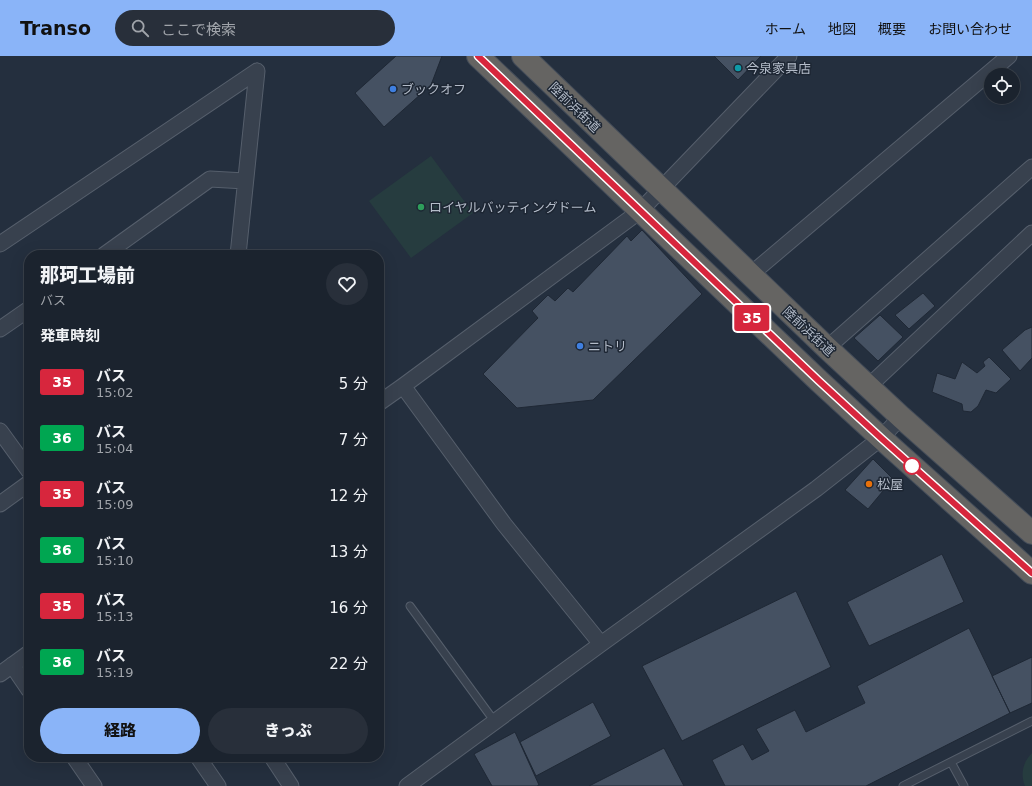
<!DOCTYPE html>
<html lang="ja">
<meta charset="utf-8">
<style>
body{margin:0;font-family:"DejaVu Sans","Noto Sans JP",sans-serif;background:#282f3a;color:#f1f3f6;height:100vh;display:flex;flex-direction:column;font-size:15px;white-space:nowrap}
*{box-sizing:border-box;margin:0}
p{font-size:13px;color:#a0a4aa}
.icon{flex:none;width:22px;height:22px;fill:none;stroke:currentColor;stroke-width:2;stroke-linecap:round;stroke-linejoin:round}
.map{position:relative;flex:1;overflow:hidden}
.sheet{position:absolute;left:24px;top:194px;width:360px;height:512px;display:flex;flex-direction:column;background:#1b232e;border-radius:16px;box-shadow:0 4px 16px #0002,0 0 0 1px #39404a}
.sheet>*{flex:none}
.badge{padding:0 8px;border-radius:3px;font-size:14px;line-height:26px}
.controls{position:absolute;left:984px;top:12px;display:grid;gap:8px}
.controls a{display:grid;place-items:center;width:36px;height:36px;border-radius:50%;background:#1b232e;box-shadow:0 4px 16px #0002,0 0 0 1px #39404a;font-size:20px}
.map>.badge{position:absolute;translate:-50% -50%;box-shadow:0 0 0 2px #fff}
h2{padding:0 16px;font-size:15px;line-height:36px}
.round{display:grid;place-items:center;flex:none;width:42px;height:42px;border-radius:21px;background:#282f3a}
.headline{display:flex;align-items:center;justify-content:space-between;height:68px;padding:0 16px}
h1{font-size:19px;font-weight:800;line-height:30px}
.button{display:flex;gap:8px;margin-top:auto;padding:8px 16px}
.button a{flex:1;height:46px;border-radius:24px;background:#8ab4f8;color:#111;font-size:16px;font-weight:800;line-height:46px;text-align:center}
.button a+a{background:#282f3a;color:#f1f3f6}
ul{padding:0;list-style:none}
li{display:flex;align-items:center;gap:12px;height:56px;padding:0 16px}
li div{flex:1}
li b{display:block;font-size:15px}
li em{font-style:normal}
li .badge{min-width:44px;font-weight:700;text-align:center}
header{display:flex;align-items:center;gap:24px;box-sizing:border-box;height:56px;padding:0 20px;background:#8ab4f8;color:#111}
header strong{font-size:19px}
nav{display:flex;gap:22px;margin-inline-start:auto;font-size:14px}
.search{width:280px;height:36px;background:#282f3a;display:flex;align-items:center;gap:10px;box-sizing:border-box;padding:0 14px;border-radius:22px;color:#a0a4aa;font-size:15px}
.map>svg:first-child{display:block}
.green{fill:#263c3f}
.building{fill:#455162;stroke:#1f2835}
.lines{fill:none;stroke-linecap:round;stroke-linejoin:round}
.service-casing{stroke:#565f6c;stroke-width:9}
.minor-casing{stroke:#565f6c;stroke-width:17}
.trunk-casing{stroke:#434c59;stroke-width:24}
.service{stroke:#38414e;stroke-width:7}
.minor{stroke:#38414e;stroke-width:15}
.trunk{stroke:#656462;stroke-width:22}
.line-casing{stroke:#fff;stroke-width:9}
.line{stroke:#d7263d;stroke-width:6}
.culture-dot{fill:#0f9aa8;stroke:#1d2633;stroke-width:1.5}
.shop-dot{fill:#3f7fe0;stroke:#1d2633;stroke-width:1.5}
.leisure-dot{fill:#2e9e5b;stroke:#1d2633;stroke-width:1.5}
.stop-dot{fill:#fff;stroke:#d7263d;stroke-width:2}
.food-dot{fill:#e8710a;stroke:#1d2633;stroke-width:1.5}
.labels{text-anchor:middle;stroke-width:3;stroke-linejoin:round;paint-order:stroke}
.poi-label{font-size:13px;fill:#b4bcc9;stroke:#1d2633;text-anchor:start}
.street-label{font-size:13px;fill:#b4bcc9;stroke:#1d2633}
</style>
<header>
<strong>Transo</strong>
<div class="search"><svg class="icon" aria-label="search" viewBox="0 0 24 24"><circle cx="10" cy="10" r="6"/><path d="M15 15l6 6"/></svg>ここで検索</div>
<nav><a>ホーム</a><a>地図</a><a>概要</a><a>お問い合わせ</a></nav>
</header>
<div class="map">
<svg width="1032" height="730" viewBox="0 0 1032 730">
<rect width="100%" height="100%" fill="#242f3e"/>
<path class="green" d="M431 100 473 157 411 202 369 145Z
M1032 697V730H1025C1020 718 1023 706 1032 697Z"/>
<path class="building" d="M396 0H442L431 29 384 71 355 37Z
M714 0H761L738 24Z
M642 174 702 238 593 344 517 352 483 318 538 262 532 255 548 239 555 245 568 232 573 236 627 180 631 185Z
M923 237 935 250 909 273 895 259Z
M880 259 903 281 878 305 854 282Z
M1032 271V302L1020 315 1002 294 1025 274Z
M989 301 1011 323 996 337 986 334 978 350 971 356 963 355 962 348 932 336 937 317 955 323 962 306 977 317 985 310 983 306Z
M873 403 893 423 868 453 845 434Z
M942 498 964 546 869 590 847 546Z
M796 535 831 611 682 685 642 610Z
M969 572 1010 657 866 730H725L712 704 743 688 752 704 769 695 756 673 795 654 806 676 865 647 857 630Z
M1032 601V647L1010 657 992 620Z
M593 646 611 680 536 720 520 686Z
M515 676 539 729 537 730H492L474 698Z
M664 692 684 730H589Z"/>
<g class="lines">
<g class="service-casing">
<path id="service" d="M410 550 495 666
M951 706 964 730
M903 730 1032 665"/>
</g>
<g class="minor-casing">
<path id="minor" d="M0 188 257 15
M104 199 210 123 245 125
M238 199 257 15
M750 219 1009 0
M0 273 29 253
M827 292 1032 111
M403 330 504 468 601 588
M869 330 1032 177
M379 347 403 330 640 155 789 0
M0 375 29 415
M0 448 29 427
M12 609 29 634
M0 618 29 597
M74 701 94 730
M198 701 218 730
M272 701 291 730
M407 730 601 588 816 433 881 382 901 361"/>
</g>
<g class="trunk-casing">
<path id="trunk" d="M478 0 819 325 881 382 1032 517
M523 0 827 292 901 361 1032 477"/>
</g>
<use href="#service" class="service"/>
<use href="#minor" class="minor"/>
<use href="#trunk" class="trunk"/>
</g>
<g class="lines">
<g class="line-casing">
<path id="line" d="M478 0 819 325 881 382 1032 517"/>
</g>
<use href="#line" class="line"/>
</g>
<circle class="culture-dot" cx="738" cy="12" r="4"/>
<g class="shop-dot">
<circle cx="393" cy="33" r="4"/>
<circle cx="580" cy="290" r="4"/>
</g>
<circle class="leisure-dot" cx="421" cy="151" r="4"/>
<circle class="stop-dot" cx="912" cy="410" r="8"/>
<circle class="food-dot" cx="869" cy="428" r="4"/>
<g class="labels">
<g class="poi-label">
<text x="746" y="17">今泉家具店</text>
<text x="401" y="38">ブックオフ</text>
<text x="429" y="156">ロイヤルバッティングドーム</text>
<text x="588" y="295">ニトリ</text>
<text x="877" y="433">松屋</text>
</g>
<g class="street-label">
<text transform="translate(575 51) rotate(44)" y="5">陸前浜街道</text>
<text transform="translate(809 275) rotate(43)" y="5">陸前浜街道</text>
</g>
</g>
</svg>
<div class="controls">
<a><svg class="icon" aria-label="locate" viewBox="0 0 24 24"><circle cx="12" cy="12" r="6"/><path d="M12 2v4M12 18v4M2 12h4M18 12h4"/></svg></a>
</div>
<b class="badge" style="left:752px;top:262px;background:#d7263d;color:#fff">35</b>
<section class="sheet">
<div class="headline"><div><h1>那珂工場前</h1><p>バス</p></div><a class="round"><svg class="icon" aria-label="heart" viewBox="0 0 24 24"><path d="M12 20l-8-8c-3-5 5-10 8-4 3-6 11-1 8 4z"/></svg></a></div>
<h2>発車時刻</h2>
<ul>
<li><span class="badge" style="background:#d7263d;color:#fff">35</span><div><b>バス</b><p>15:02</p></div><em>5 分</em></li>
<li><span class="badge" style="background:#00a651;color:#fff">36</span><div><b>バス</b><p>15:04</p></div><em>7 分</em></li>
<li><span class="badge" style="background:#d7263d;color:#fff">35</span><div><b>バス</b><p>15:09</p></div><em>12 分</em></li>
<li><span class="badge" style="background:#00a651;color:#fff">36</span><div><b>バス</b><p>15:10</p></div><em>13 分</em></li>
<li><span class="badge" style="background:#d7263d;color:#fff">35</span><div><b>バス</b><p>15:13</p></div><em>16 分</em></li>
<li><span class="badge" style="background:#00a651;color:#fff">36</span><div><b>バス</b><p>15:19</p></div><em>22 分</em></li>
</ul>
<div class="button"><a>経路</a><a>きっぷ</a></div>
</section>
</div>
